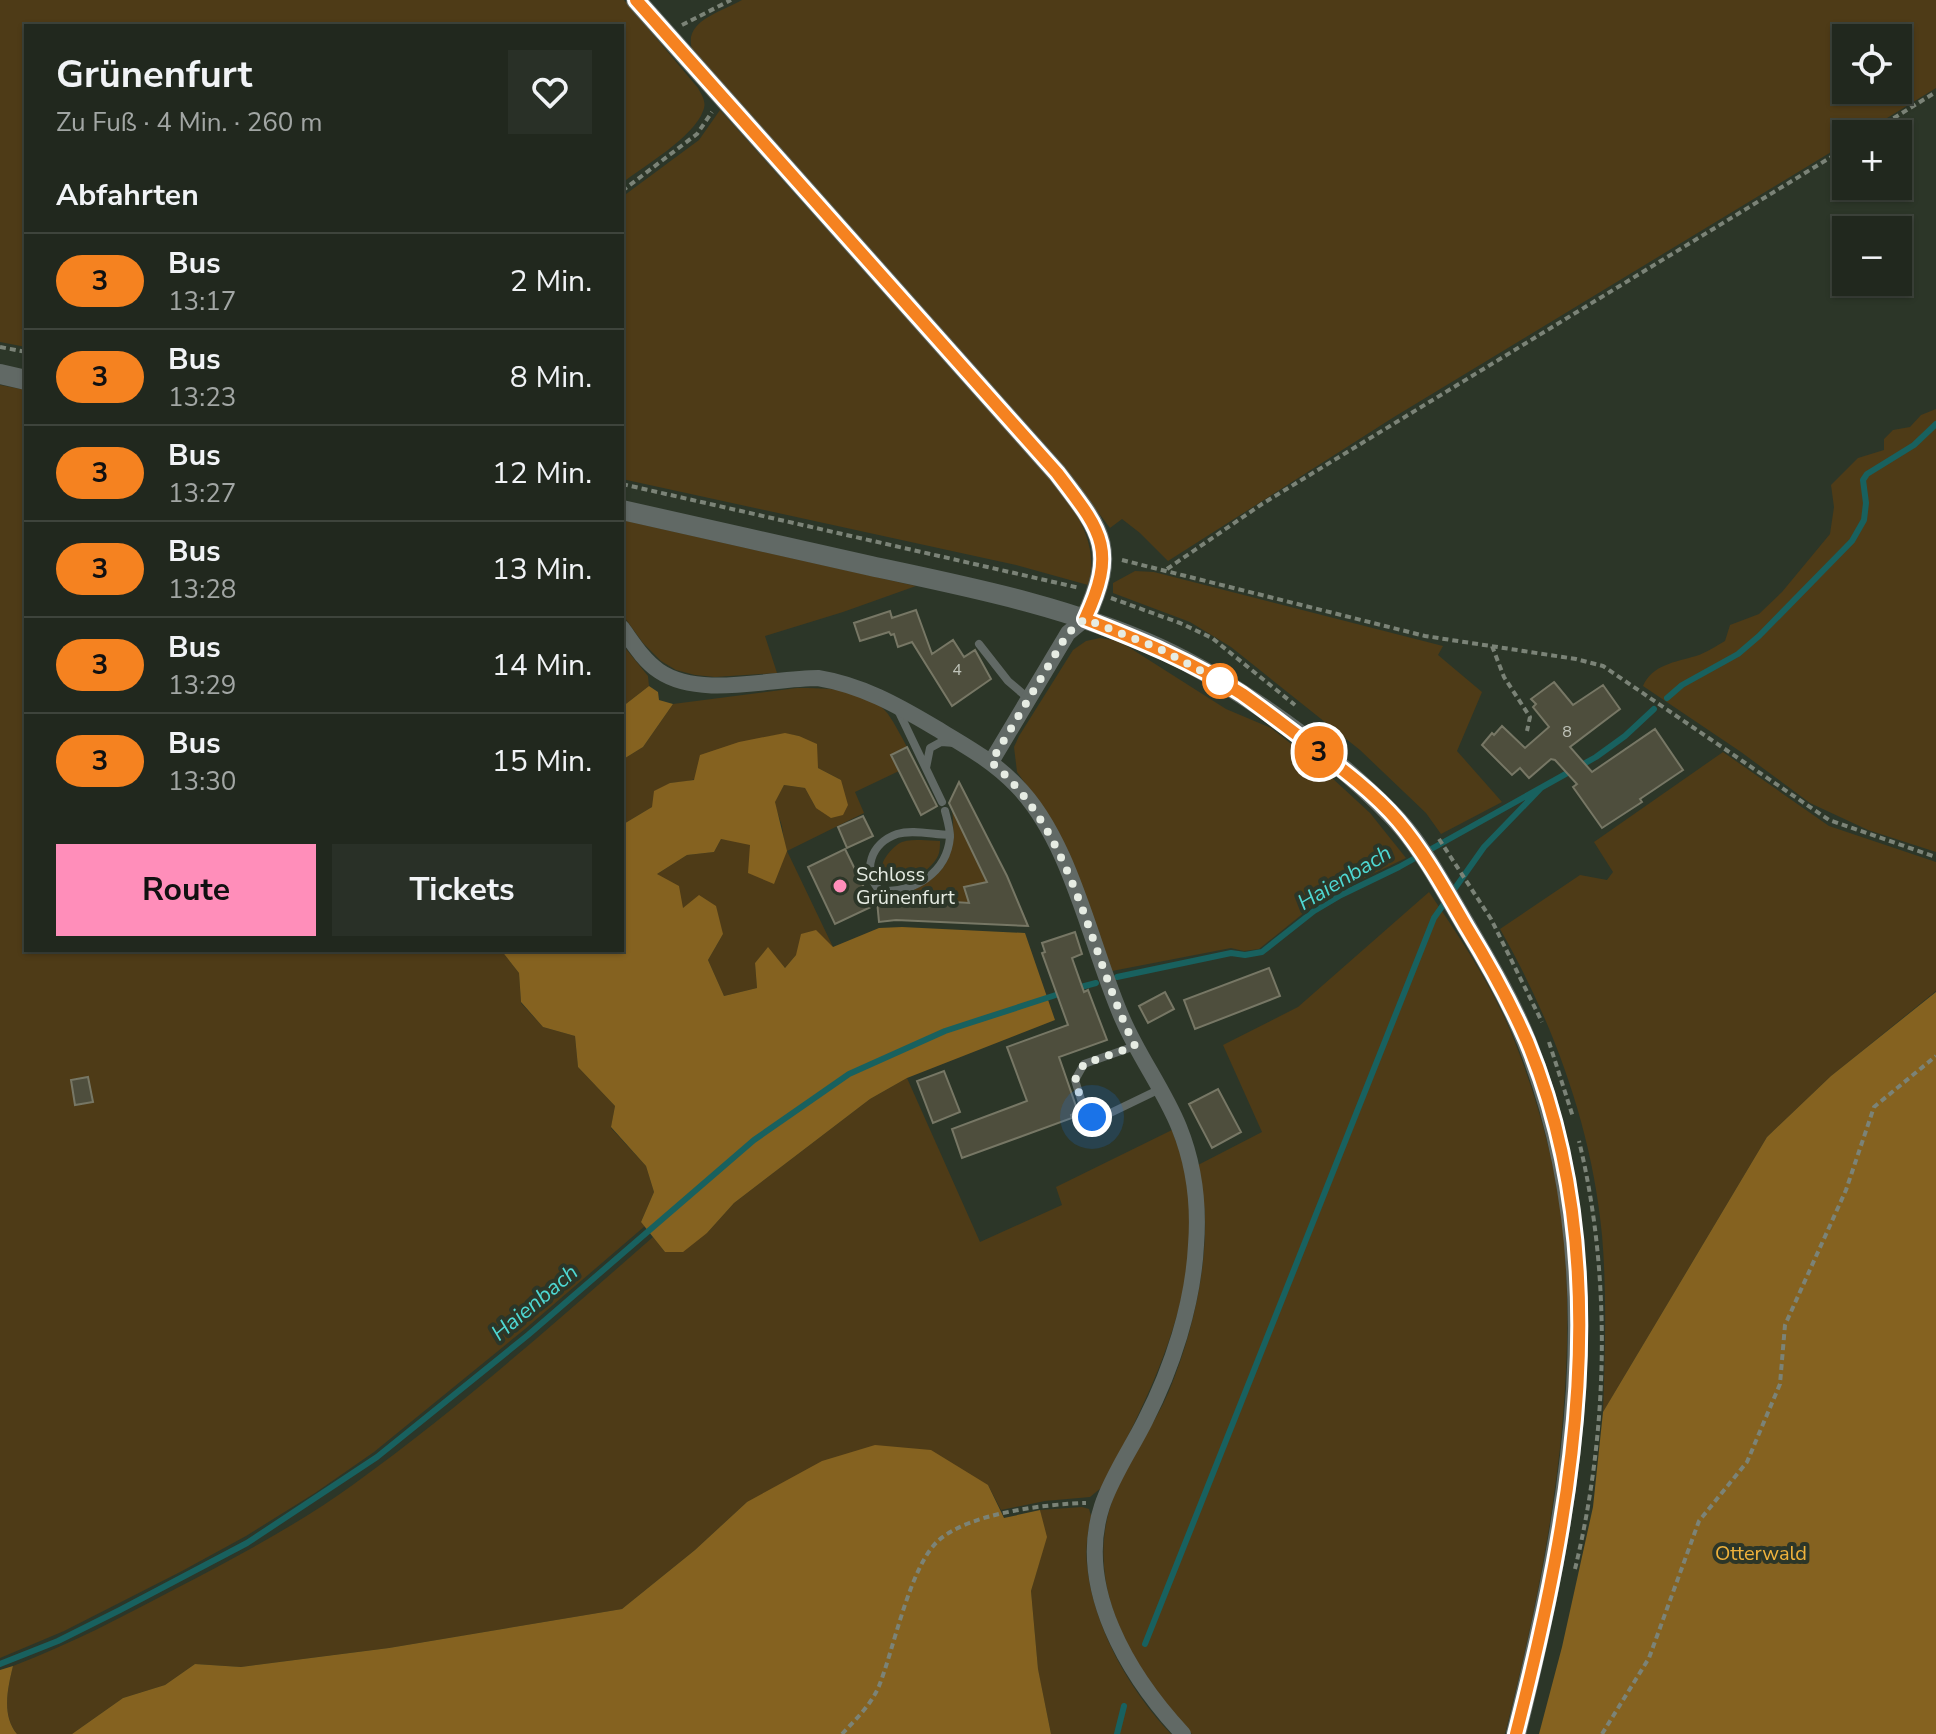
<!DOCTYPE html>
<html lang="de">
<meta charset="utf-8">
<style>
body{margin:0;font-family:"Nunito Sans",sans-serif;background:#293027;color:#f1f3f6;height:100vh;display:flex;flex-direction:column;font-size:30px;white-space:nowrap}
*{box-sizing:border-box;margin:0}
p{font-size:26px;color:#a2a6a4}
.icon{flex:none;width:44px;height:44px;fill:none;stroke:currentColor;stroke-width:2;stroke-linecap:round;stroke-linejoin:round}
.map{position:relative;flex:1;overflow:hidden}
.sheet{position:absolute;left:24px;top:24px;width:600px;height:928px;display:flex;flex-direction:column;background:#21281e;border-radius:0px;box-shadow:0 2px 6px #0004,0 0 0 2px #3e443c}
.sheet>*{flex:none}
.badge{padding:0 16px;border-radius:26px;font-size:28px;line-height:52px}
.tools{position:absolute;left:1832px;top:24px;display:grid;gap:16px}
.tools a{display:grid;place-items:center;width:80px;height:80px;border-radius:0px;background:#21281e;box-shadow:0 2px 6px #0004,0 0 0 2px #3e443c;font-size:40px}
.you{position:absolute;width:40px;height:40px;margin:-20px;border:6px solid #fff;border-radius:50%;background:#1a73e8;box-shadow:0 0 0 12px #1a73e833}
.map>.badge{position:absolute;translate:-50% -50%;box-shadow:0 0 0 4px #fff}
h2{padding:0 32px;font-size:30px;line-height:72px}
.round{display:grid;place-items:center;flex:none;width:84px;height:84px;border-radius:0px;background:#293027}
.headline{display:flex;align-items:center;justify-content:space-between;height:136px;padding:0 32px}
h1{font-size:38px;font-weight:700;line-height:60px}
.cta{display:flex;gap:16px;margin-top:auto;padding:16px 32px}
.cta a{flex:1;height:92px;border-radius:0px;background:#ff8eba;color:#111;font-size:32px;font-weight:700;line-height:92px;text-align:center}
.cta a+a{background:#293027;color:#f1f3f6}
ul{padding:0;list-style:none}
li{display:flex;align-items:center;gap:24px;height:96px;padding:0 32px;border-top:2px solid #3e443c}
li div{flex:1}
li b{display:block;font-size:30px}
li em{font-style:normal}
li .badge{min-width:88px;font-weight:700;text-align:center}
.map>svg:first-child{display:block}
.green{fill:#4e3b17;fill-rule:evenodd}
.forest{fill:#856220}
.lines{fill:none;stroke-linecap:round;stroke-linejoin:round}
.stream{stroke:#18615f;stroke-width:6}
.building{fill:#4e4e3d;stroke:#777765;stroke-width:2}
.path{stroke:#7b8377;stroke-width:4;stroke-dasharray:6 4;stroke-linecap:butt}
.service{stroke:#616965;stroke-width:8}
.minor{stroke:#616965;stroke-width:16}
.tertiary{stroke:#616965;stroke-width:20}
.line-casing{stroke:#fff;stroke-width:18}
.line{stroke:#f58220;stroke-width:12}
.walk{stroke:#e6ece3;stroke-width:8;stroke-dasharray:0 14.4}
.stop-dot{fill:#fff;stroke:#f58220;stroke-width:4}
.poi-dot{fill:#ff8eba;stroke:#2c3628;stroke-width:3}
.labels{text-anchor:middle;stroke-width:8;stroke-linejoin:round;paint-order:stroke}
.number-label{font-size:16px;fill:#c0c4ba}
.poi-label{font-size:20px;fill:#e6ece3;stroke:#2c3628;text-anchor:start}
.park-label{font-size:20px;fill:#efb23c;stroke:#2c3628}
.water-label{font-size:22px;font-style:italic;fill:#4ed7d2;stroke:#2c3628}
</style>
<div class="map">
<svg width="1936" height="1734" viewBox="0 0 1936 1734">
<rect width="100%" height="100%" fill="#2c3628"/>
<path class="green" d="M0 0H624L698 88C702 96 707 102 703 111 694 137 644 166 622 183V26H26V347L0 342Z
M742 0H1936V88L1861 134H1846V143L1394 417 1168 561 1140 533 1122 519 1110 528 1073 479 693 52C681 21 720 13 742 0ZM1846 38H1898V90H1846Z
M720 110 1065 496C1083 523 1098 551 1088 585L1016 565 622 479V197L699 140Z
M0 385 26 390V950H501L519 973 521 1003 543 1027 575 1036 578 1067 615 1106 611 1128 646 1166 654 1192 641 1222 645 1226 525 1329 374 1452 315 1493 246 1536 182 1571 64 1631 0 1658Z
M1936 409V852L1868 830 1810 803 1741 752 1643 686C1652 665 1675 662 1696 656 1706 653 1716 646 1725 641L1730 625 1759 614 1782 592 1830 534 1834 507 1831 485 1858 458 1884 450V439L1893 430 1910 427 1921 415Z
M622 520 916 586 843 612 765 636 777 673 715 677 695 675 676 670 661 661 643 643 622 614Z
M1135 571 1154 572 1443 646 1438 655 1482 692 1457 751 1502 802 1441 834 1426 813 1360 750 1231 647 1190 622 1113 593V583Z
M1100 638 1119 641 1226 709 1271 728 1318 765 1370 813 1406 858 1321 899 1259 949 1244 951 1231 948 1112 971 1053 822 1017 772 1014 747 1019 736 1073 650 1086 641Z
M622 644 648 676 649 686 622 707Z
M797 688C826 688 868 688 888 714 895 724 901 736 907 747L891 756 899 771 855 792 864 813 787 851 833 947 796 955 785 968 768 948 755 963 757 988 724 996 708 960 723 934 682 908 657 874 687 855 714 852 721 839 785 848 782 826 774 802 784 785 805 788 816 808 841 780 818 768 799 736C753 727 734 764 695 779 688 782 678 782 670 783L652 807 622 825V760L643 747 673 704Z
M1723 752 1829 826 1936 862V991L1831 1076 1767 1137 1603 1412C1605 1353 1607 1294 1602 1235 1592 1127 1553 1022 1500 929L1580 875 1607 880 1613 872 1594 842Z
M952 808 987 882 964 887 969 903 902 898 893 900C942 877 958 866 952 808Z
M921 840 940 841C940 845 940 849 939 853 935 868 904 890 888 881 871 872 890 847 902 842 908 840 915 840 921 840Z
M1429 892C1463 942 1497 993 1518 1050 1541 1110 1558 1174 1564 1237 1578 1404 1546 1573 1505 1734H1192C1133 1669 1079 1584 1115 1493 1130 1457 1154 1426 1169 1391 1189 1343 1204 1284 1205 1231 1206 1209 1202 1187 1198 1165L1262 1132 1223 1045 1298 1007Z
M907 1078 980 1242 1062 1205 1056 1187 1172 1130C1177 1145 1184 1161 1187 1176 1206 1286 1151 1394 1101 1488L1090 1497 1045 1501 1001 1510 988 1485 747 1502 695 1550 622 1609 389 1648 241 1667 195 1664 165 1685 123 1698 72 1734H17C1 1715 8 1687 13 1666 71 1644 122 1617 177 1588 238 1556 299 1524 354 1484 459 1408 556 1322 653 1237L665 1252 707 1233 734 1203 870 1099Z
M1082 1507 1089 1509 1091 1516C1088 1532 1085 1548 1087 1565 1093 1626 1129 1690 1171 1734H1051L1038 1670 1031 1591 1046 1538 1040 1510Z"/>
<path class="forest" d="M649 686 658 692 659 700 673 704 643 747 622 760V707Z
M785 733 799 736 817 744 818 768 841 780 848 805 843 815 831 818 816 808 805 788 784 785 775 802 787 851 774 884 748 873 750 845 721 839 714 852 687 855 657 874 679 886 683 908 699 895 716 906 723 934 708 960 724 996 757 988 755 963 768 947 785 968 796 955 801 934 816 930 833 947 879 928 902 927 1025 933 1055 1020 907 1078 870 1099 734 1203 707 1233 683 1252H665L641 1222 654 1192 646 1166 611 1127 615 1106 578 1067 575 1036 543 1027 521 1002 519 973 501 950H622V825L652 807 654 791 670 783 694 780 700 755 739 742Z
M1936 992V1734H1539L1562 1647 1593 1507 1603 1412 1767 1137 1831 1076Z
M875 1445 931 1450 988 1485 1004 1518 1040 1510 1047 1537 1031 1591 1038 1669 1051 1734H72L123 1698 165 1685 195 1664 241 1667 389 1648 622 1609 695 1550 747 1502 822 1461Z
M13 1666C8 1687 1 1715 17 1734H0V1670Z"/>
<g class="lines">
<path class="stream" d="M1667 698 1682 685 1738 654 1759 636 1852 541 1864 520 1866 503 1863 480 1867 474 1914 445 1936 424
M1117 977 1231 953 1245 955 1262 952 1314 911 1341 895 1399 867 1596 757 1625 736 1654 709
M1077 988 1096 983
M1145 1644 1434 918 1484 847 1541 788
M0 1664 58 1641 120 1610 247 1543 377 1457 528 1335 754 1140 849 1074 945 1031 1062 993
M1117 1734 1124 1706"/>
</g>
<path class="building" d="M916 610 932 654 953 640 964 657 975 650 991 679 952 706 912 642 898 647 894 634 891 635 889 632 860 641 854 623 890 611 892 618Z
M1554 682 1573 705 1603 685 1620 709 1570 747 1592 772 1655 729 1683 770 1640 799 1642 802 1602 828 1573 787 1577 784 1555 760 1551 759 1529 778 1520 768 1512 775 1482 745 1492 733 1494 735 1502 726 1525 748 1549 727 1533 707 1536 704 1531 699Z
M907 747 937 806 921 815 891 755Z
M959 782 1007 876 1028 926 896 920 879 922 877 901 908 899 969 903 964 887 987 882 949 803Z
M863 816 873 836 847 848 838 827Z
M845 849 873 906 835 924 808 867Z
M1075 932 1082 954 1072 958 1084 992 1088 990 1107 1040 1059 1057 1078 1112 1071 1115 1072 1118 962 1158 952 1129 1027 1101 1007 1047 1068 1025 1042 953 1045 952 1042 943Z
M1269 968 1280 996 1195 1029 1184 1000Z
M1165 992 1174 1009 1148 1023 1139 1006Z
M944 1071 960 1112 933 1123 917 1081Z
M88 1077 93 1102 75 1105 71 1080Z
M1218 1089 1241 1132 1212 1148 1189 1104Z"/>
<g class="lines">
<path class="path" d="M682 25 731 0
M1868 134 1936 92
M622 191 697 134 712 112
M0 347 26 352
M622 484 1080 588
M1122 560 1425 636 1576 659 1603 666 1829 820 1936 857
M1167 569 1262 504 1846 148
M1111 598 1180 623 1212 638 1295 705
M1492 646 1504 677 1530 717 1527 731
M1439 839 1491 919 1542 1022
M1549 1042 1573 1117
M1575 1569C1608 1434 1612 1276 1579 1141
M842 1734C856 1719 871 1705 879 1686 894 1649 910 1565 939 1540 970 1513 1046 1504 1086 1503
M1602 1734 1649 1658 1699 1521 1747 1462 1780 1384 1785 1325 1846 1190 1874 1107 1936 1056"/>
<path class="service" d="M979 644 1008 681 1029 699
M897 708 942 802
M926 768 930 748 941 742 955 743
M945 811C947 819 950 828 950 837 947 873 914 893 880 891 861 871 871 843 897 834 913 829 934 835 950 835
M1135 1046 1084 1064 1075 1080 1084 1109 1092 1117H1102L1158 1090"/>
<path class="minor" d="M622 628C633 643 643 660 659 671 700 699 770 678 818 678 861 685 897 705 934 727 964 745 992 760 1016 785 1072 841 1091 949 1123 1020 1139 1057 1164 1090 1179 1127 1194 1164 1199 1206 1196 1245 1193 1305 1172 1368 1145 1421 1131 1449 1112 1476 1102 1506 1075 1588 1129 1676 1183 1734
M991 762 1068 633 1085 619"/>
<path class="tertiary" d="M636 0 1057 473C1101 530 1118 548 1085 619
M0 374 26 380
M622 510C705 528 788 548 871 566 969 587 1067 606 1159 648 1237 684 1335 755 1395 818 1423 848 1444 889 1465 924 1488 963 1512 1003 1528 1045 1616 1271 1572 1507 1516 1734"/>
</g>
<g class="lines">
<g class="line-casing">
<path id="line" d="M636 0 1057 473C1101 531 1118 548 1085 619 1139 640 1193 662 1242 694 1266 711 1289 729 1312 746 1341 768 1374 793 1398 821 1425 853 1446 892 1467 928 1489 964 1510 1002 1527 1041 1619 1262 1573 1511 1516 1734"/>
</g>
<use href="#line" class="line"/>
<path class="walk" d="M1092 1117 1084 1109 1075 1080 1084 1064 1135 1046C1088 951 1076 834 991 762L1068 633 1085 619 1158 648 1220 681"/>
</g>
<circle class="stop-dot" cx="1220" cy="681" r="16"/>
<circle class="poi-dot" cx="840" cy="886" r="8"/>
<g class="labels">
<g class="number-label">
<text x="957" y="675">4</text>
<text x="1567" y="737">8</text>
</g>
<g class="poi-label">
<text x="856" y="881">Schloss<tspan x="856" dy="23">Grünenfurt</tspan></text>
</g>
<g class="park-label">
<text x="1761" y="1560">Otterwald</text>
</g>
<g class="water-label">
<text transform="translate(1344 877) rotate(-31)" y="8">Haienbach</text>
<text transform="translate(534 1302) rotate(-40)" y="8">Haienbach</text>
</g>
</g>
</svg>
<div class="tools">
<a><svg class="icon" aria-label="locate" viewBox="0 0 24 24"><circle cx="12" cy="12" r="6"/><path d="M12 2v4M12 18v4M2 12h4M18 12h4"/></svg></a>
<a>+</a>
<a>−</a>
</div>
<div class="you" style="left:1092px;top:1117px"></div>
<b class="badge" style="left:1319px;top:752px;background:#f58220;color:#111">3</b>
<section class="sheet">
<div class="headline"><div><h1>Grünenfurt</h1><p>Zu Fuß · 4 Min. · 260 m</p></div><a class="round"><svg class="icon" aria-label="heart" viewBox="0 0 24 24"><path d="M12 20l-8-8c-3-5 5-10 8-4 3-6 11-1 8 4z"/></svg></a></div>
<h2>Abfahrten</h2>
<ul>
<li><span class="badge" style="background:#f58220;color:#111">3</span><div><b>Bus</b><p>13:17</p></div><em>2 Min.</em></li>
<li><span class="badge" style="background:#f58220;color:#111">3</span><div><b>Bus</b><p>13:23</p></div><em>8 Min.</em></li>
<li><span class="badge" style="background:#f58220;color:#111">3</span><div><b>Bus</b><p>13:27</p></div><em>12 Min.</em></li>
<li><span class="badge" style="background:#f58220;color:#111">3</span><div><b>Bus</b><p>13:28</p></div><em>13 Min.</em></li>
<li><span class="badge" style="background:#f58220;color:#111">3</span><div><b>Bus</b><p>13:29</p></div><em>14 Min.</em></li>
<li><span class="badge" style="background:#f58220;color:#111">3</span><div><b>Bus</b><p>13:30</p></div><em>15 Min.</em></li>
</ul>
<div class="cta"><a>Route</a><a>Tickets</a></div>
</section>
</div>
